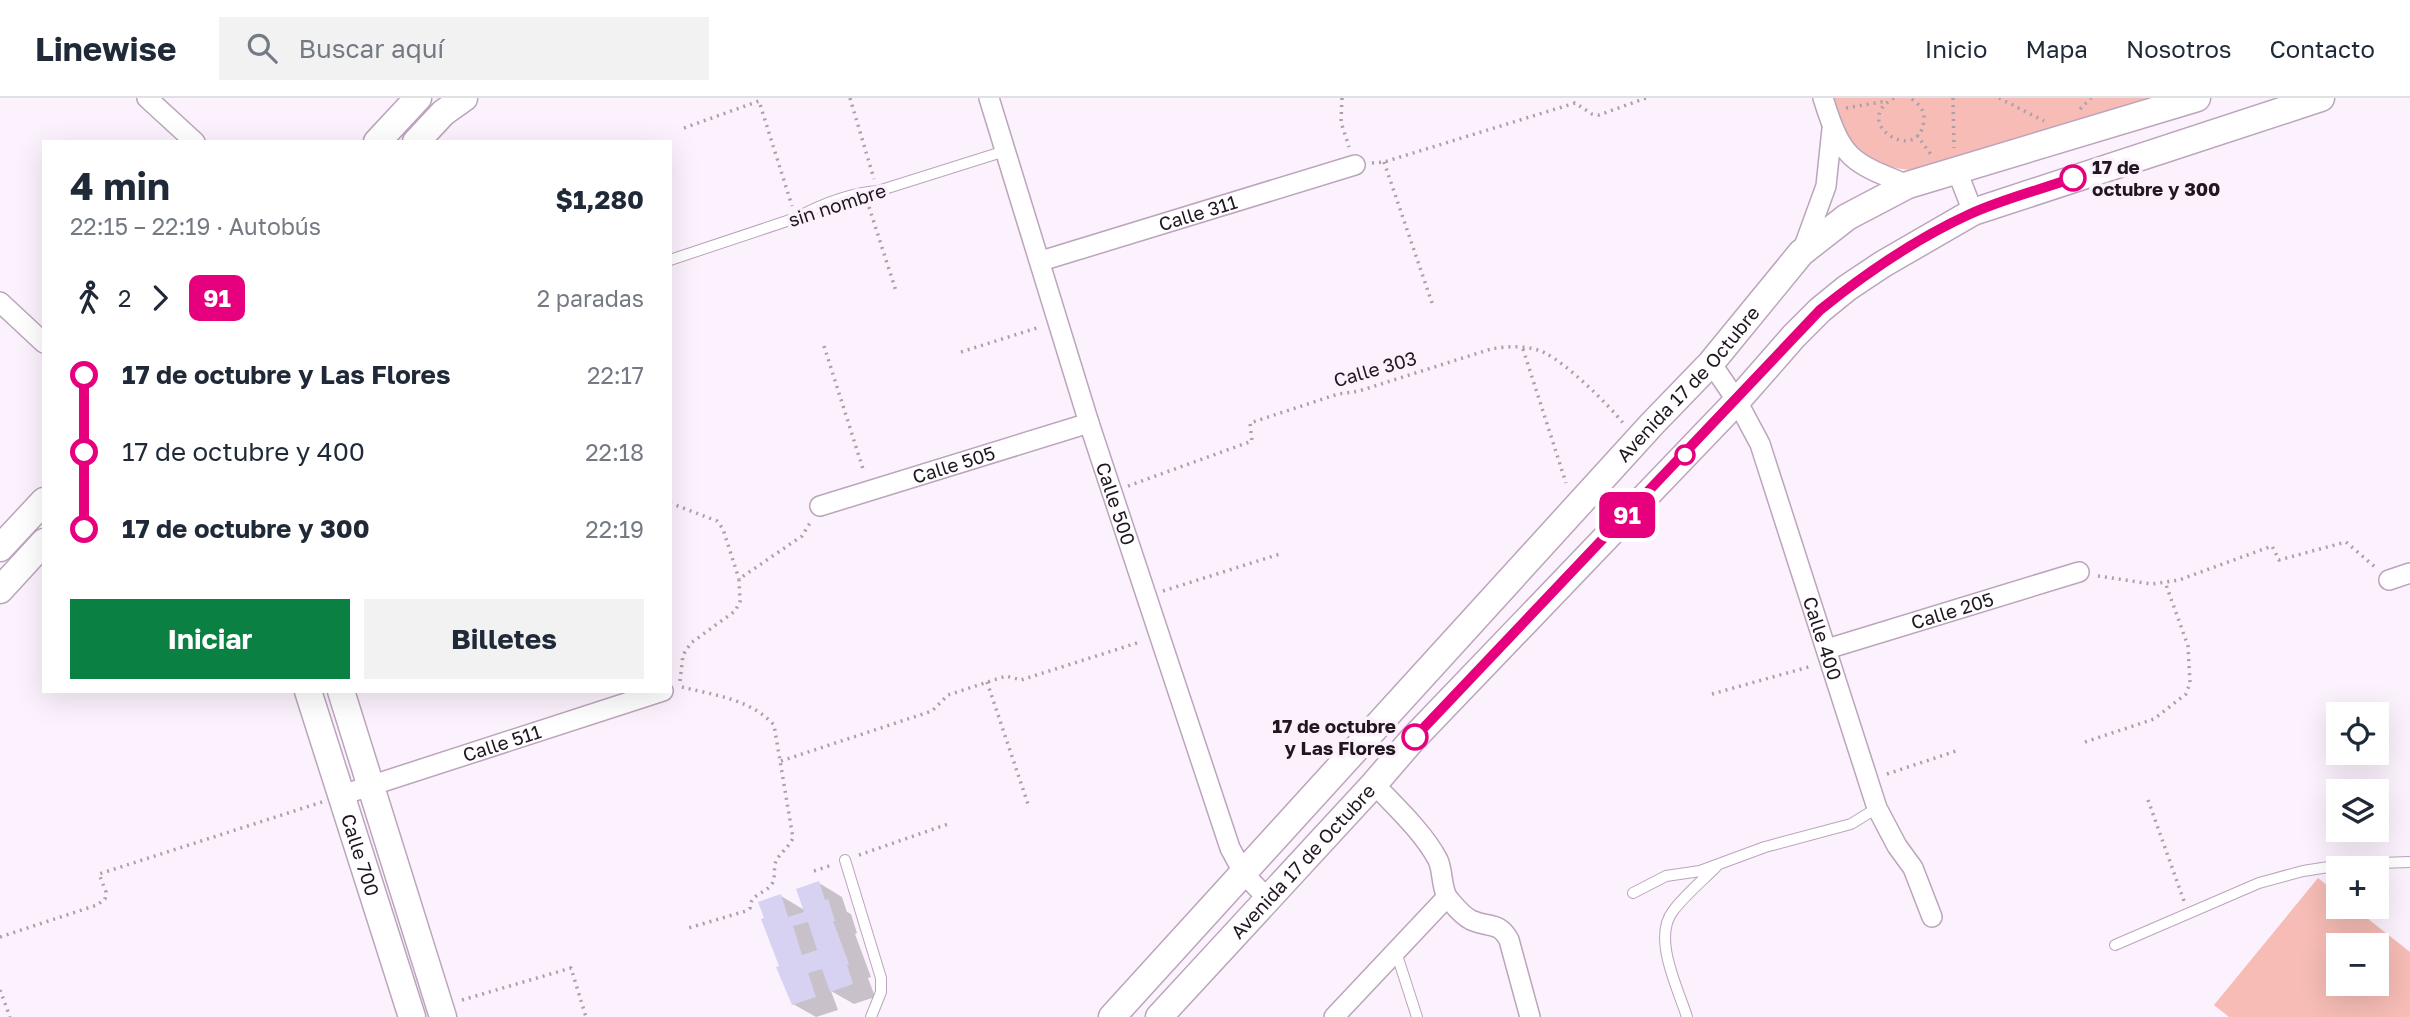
<!DOCTYPE html>
<html lang="es">
<meta charset="utf-8">
<style>
body{margin:0;font-family:"Golos Text",sans-serif;background:#f2f2f3;color:#1f2937;height:100vh;display:flex;flex-direction:column;font-size:26px;white-space:nowrap}
*{box-sizing:border-box;margin:0}
p{font-size:23px;color:#747a83}
.icon{flex:none;width:38px;height:38px;fill:none;stroke:currentColor;stroke-width:2;stroke-linecap:round;stroke-linejoin:round}
.map{position:relative;flex:1;overflow:hidden}
.sheet{position:absolute;left:42px;top:42px;width:630px;height:553px;display:flex;flex-direction:column;background:#fff;border-radius:0px;box-shadow:0 7px 28px #0002}
.sheet>*{flex:none}
.badge{padding:0 14px;border-radius:10px;font-size:24px;line-height:46px}
.controls{position:absolute;left:2326px;top:604px;display:grid;gap:14px}
.controls a{display:grid;place-items:center;width:63px;height:63px;border-radius:0px;background:#fff;box-shadow:0 7px 28px #0002;font-size:35px}
.map>.badge{position:absolute;translate:-50% -50%;box-shadow:0 0 0 4px #fff}
.legs{display:flex;align-items:center;gap:10px;height:77px;padding:0 28px;font-size:23px}
.legs p{margin-inline-start:auto}
.summary{display:flex;align-items:center;justify-content:space-between;height:119px;padding:0 28px}
h1{font-size:38px;font-weight:700;line-height:52px}
.button{display:flex;gap:14px;margin-top:auto;padding:14px 28px}
.button a{flex:1;height:80px;border-radius:0px;background:#0b8043;color:#fff;font-size:28px;font-weight:700;line-height:80px;text-align:center}
.button a+a{background:#f2f2f3;color:#1f2937}
ul{padding:0 28px;list-style:none}
li{display:flex;align-items:center;gap:24px;height:77px;font-size:26px}
li i{display:grid;place-items:center;width:10px;height:100%;margin:0 9px;background:currentColor}
li i::after{content:'';width:18px;height:18px;margin:-9px;border:5px solid;border-radius:50%;background:#fff}
li p{margin-inline-start:auto}
li:first-child i{background:linear-gradient(#0000 50%,currentColor 0)}
li:last-child i{background:linear-gradient(currentColor 50%,#0000 0)}
header{display:flex;align-items:center;gap:42px;box-sizing:border-box;height:98px;padding:0 35px;background:#fff;border-bottom:2px solid #e0e1e3}
header strong{font-size:33px}
nav{display:flex;gap:38px;margin-inline-start:auto;font-size:24px}
.search{width:490px;height:63px;background:#f2f2f3;display:flex;align-items:center;gap:18px;box-sizing:border-box;padding:0 24px;border-radius:0px;color:#747a83;font-size:26px}
.map>svg:first-child{display:block}
.green{fill:#f6bcb5;fill-rule:evenodd}
.shadow{fill:#0003}
.building{fill:#d7d2f2;fill-rule:evenodd}
.lines{fill:none;stroke-linecap:round;stroke-linejoin:round}
.lane-casing{stroke:#bca4bd;stroke-width:12}
.street-casing{stroke:#bca4bd;stroke-width:22}
.secondary-casing{stroke:#bca4bd;stroke-width:29}
.path{stroke:#a9a0aa;stroke-width:3.5;stroke-dasharray:2 5;stroke-linecap:butt}
.lane{stroke:#fff;stroke-width:10}
.street{stroke:#fff;stroke-width:19}
.secondary{stroke:#fff;stroke-width:26}
.line-1-casing{stroke:#fff;stroke-width:16}
.line-1{stroke:#e6007e;stroke-width:10}
.stop-1-dot{fill:#fff;stroke:#e6007e;stroke-width:3.5}
.labels{text-anchor:middle;stroke-width:7;stroke-linejoin:round;paint-order:stroke}
.stop-label{font-size:19px;font-weight:bold;fill:#201721;stroke:#fcf2fd;text-anchor:start}
.street-label{font-size:19px;fill:#201721;stroke:#fcf2fd}
</style>
<header>
<strong>Linewise</strong>
<div class="search"><svg class="icon" aria-label="search" viewBox="0 0 24 24"><circle cx="10" cy="10" r="6"/><path d="M15 15l6 6"/></svg>Buscar aquí</div>
<nav><a>Inicio</a><a>Mapa</a><a>Nosotros</a><a>Contacto</a></nav>
</header>
<div class="map">
<svg width="2410" height="919" viewBox="0 0 2410 919">
<rect width="100%" height="100%" fill="#fcf2fd"/>
<path class="green" d="M1832 0H2149L1917 72C1887 72 1858 60 1842 32 1837 23 1835 10 1832 0Z
M2318 780 2338 796V808L2353 809 2410 854V919H2229L2214 907ZM2338 847H2376V886H2338Z"/>
<path class="shadow" d="M819 785 842 799 847 814 851 816 857 835 855 836 871 879 868 880 875 899 854 906 831 893 838 912 816 919 793 906 781 869V798L806 813Z"/>
<path class="building" d="M819 783 825 802 828 801 835 823H833L849 866 847 867 853 886 830 894 822 871 808 875 816 899 792 907 776 869 779 868 761 821 764 820 758 804 781 796 788 819 804 814 796 791ZM808 824 817 852 802 857 793 828Z"/>
<g class="lines">
<g class="lane-casing">
<path id="lane" d="M670 162 796 120C820 107 851 95 878 93L1005 53
M845 762 881 880V894L871 919
M1633 795 1666 778 1700 773 1765 749 1851 726 1877 710
M2115 847 2259 785 2303 773 2348 766 2410 764
M1396 854 1417 919
M1687 919C1678 890 1652 840 1673 813 1685 797 1702 783 1716 769"/>
</g>
<g class="street-casing">
<g id="street">
<path d="M147 0 195 44"/>
<path id="s1" d="M989 0 1089 325 1230 750 1244 776 1267 800"/>
<path d="M1823 0C1842 61 1850 64 1908 87"/>
<path d="M1957 73 1973 114"/>
<path d="M1802 154 1826 88 1832 31"/>
<path id="s2" d="M1041 163 1355 67"/>
<path d="M0 204 44 245"/>
<path id="s3" d="M1711 265 1737 303 1760 346 1877 710 1897 748 1913 770 1932 819"/>
<path id="s4" d="M820 408 1089 325"/>
<path d="M2389 482 2410 475"/>
<path id="s5" d="M1827 551 2079 474"/>
<path id="s6" d="M342 697 663 593"/>
<path d="M1447 799C1454 807 1461 817 1471 822 1488 830 1499 823 1509 842L1530 919"/>
<path d="M1334 919 1447 799C1441 787 1443 773 1438 762 1424 735 1395 708 1374 686"/>
</g>
</g>
<g class="secondary-casing">
<g id="secondary">
<path d="M377 44 418 0"/>
<path d="M416 44 443 15 464 0"/>
<path d="M0 450 44 403"/>
<path d="M0 492 44 444"/>
<path id="s7" d="M308 593 412 919"/>
<path d="M341 593 443 919"/>
<path id="s8" d="M1112 919 1652 326 1711 265 1801 155 1847 119 1908 87 2197 0"/>
<path id="s9" d="M1159 919 1374 686 1412 642 1737 303 1794 238 1820 212 1847 190 1883 166 1973 114 2321 0"/>
</g>
</g>
<path class="path" d="M850 0 874 81
M1342 0 1341 24 1349 49
M1894 0C1848 25 1920 69 1924 22 1925 12 1918 5 1910 0
M1953 0 1954 50
M1999 0 2044 23
M1846 10 1887 3
M2080 11 2091 0
M684 30 759 3 792 108
M1917 37 1932 58
M1384 64 1432 205
M1372 65 1384 64 1575 5 1592 16 1599 17 1646 0
M869 109 896 193
M824 248 864 374
M1523 251 1566 385
M961 254 1040 229
M1128 388 1252 343 1250 325 1338 296 1359 293 1491 251C1507 248 1530 247 1545 255 1566 265 1609 307 1623 325
M670 405 717 423 723 431 739 481
M2098 478 2152 486 2179 482 2272 448 2279 462 2346 444 2375 469
M1163 493 1283 455
M680 583 683 557 691 545 735 513 740 504 739 481 802 438 810 425
M987 584 1029 709
M682 589C713 597 751 601 774 627L793 740C789 749 780 755 776 763 773 771 776 779 772 786 765 796 750 796 750 810L746 813 685 831
M1712 596 1812 568
M2085 644 2154 621 2186 596 2190 585 2188 548 2165 484
M781 663 932 613 948 597 1006 578 1021 582 1140 544
M1887 676 1956 653
M2148 702 2184 803
M859 757 948 726
M814 773 832 767
M0 839 97 807 105 801 106 794 99 776 322 704
M0 892 10 919
M462 902 571 870 586 919"/>
<use href="#lane" class="lane"/>
<use href="#street" class="street"/>
<use href="#secondary" class="secondary"/>
</g>
<g class="lines">
<g class="line-1-casing">
<path id="line-1" d="M1415 639 1820 212C1866 175 1917 140 1970 116 2003 101 2039 92 2073 80"/>
</g>
<use href="#line-1" class="line-1"/>
</g>
<g class="stop-1-dot">
<circle cx="2073" cy="80" r="12"/>
<circle cx="1685" cy="357" r="9"/>
<circle cx="1415" cy="639" r="12"/>
</g>
<g class="labels">
<g class="stop-label">
<text x="2092" y="76">17 de<tspan x="2092" dy="22">octubre y 300</tspan></text>
<text x="1396" y="635" text-anchor="end">17 de octubre<tspan x="1396" dy="22">y Las Flores</tspan></text>
</g>
<g class="street-label">
<text transform="translate(837 107) rotate(-18)" y="7">sin nombre</text>
<text dy="7" stroke="none"><textPath href="#s2" startOffset="164">Calle 311</textPath></text>
<text transform="translate(1375 271) rotate(-16)" y="7">Calle 303</text>
<text dy="7" stroke="none"><textPath href="#s8" startOffset="856">Avenida 17 de Octubre</textPath></text>
<text dy="7" stroke="none"><textPath href="#s4" startOffset="140">Calle 505</textPath></text>
<text dy="7" stroke="none"><textPath href="#s1" startOffset="425">Calle 500</textPath></text>
<text dy="7" stroke="none"><textPath href="#s5" startOffset="131">Calle 205</textPath></text>
<text dy="7" stroke="none"><textPath href="#s3" startOffset="299">Calle 400</textPath></text>
<text dy="7" stroke="none"><textPath href="#s6" startOffset="168">Calle 511</textPath></text>
<text dy="7" stroke="none"><textPath href="#s7" startOffset="172">Calle 700</textPath></text>
<text dy="7" stroke="none"><textPath href="#s9" startOffset="212">Avenida 17 de Octubre</textPath></text>
</g>
</g>
</svg>
<div class="controls">
<a><svg class="icon" aria-label="locate" viewBox="0 0 24 24"><circle cx="12" cy="12" r="6"/><path d="M12 2v4M12 18v4M2 12h4M18 12h4"/></svg></a>
<a><svg class="icon" aria-label="layers" viewBox="0 0 24 24"><path d="M12 4l9 5-9 5-9-5zM3 14l9 5 9-5"/></svg></a>
<a>+</a>
<a>−</a>
</div>
<b class="badge" style="left:1627px;top:417px;background:#e6007e;color:#fff">91</b>
<section class="sheet">
<div class="summary"><div><h1>4 min</h1><p>22:15 – 22:19 · Autobús</p></div><b>$1,280</b></div>
<div class="legs"><svg class="icon" aria-label="walk" viewBox="0 0 24 24"><circle cx="13" cy="4" r="2"/><path d="M13 8l-2 6 4 7M11 14l-3 7M7 12l3-4h3l4 4"/></svg>2<svg class="icon" aria-label="forward" viewBox="0 0 24 24"><path d="M9 5l7 7-7 7"/></svg><b class="badge" style="background:#e6007e;color:#fff">91</b><p>2 paradas</p></div>
<ul>
<li><i style="color:#e6007e"></i><b>17 de octubre y Las Flores</b><p>22:17</p></li>
<li><i style="color:#e6007e"></i><span>17 de octubre y 400</span><p>22:18</p></li>
<li><i style="color:#e6007e"></i><b>17 de octubre y 300</b><p>22:19</p></li>
</ul>
<div class="button"><a>Iniciar</a><a>Billetes</a></div>
</section>
</div>
